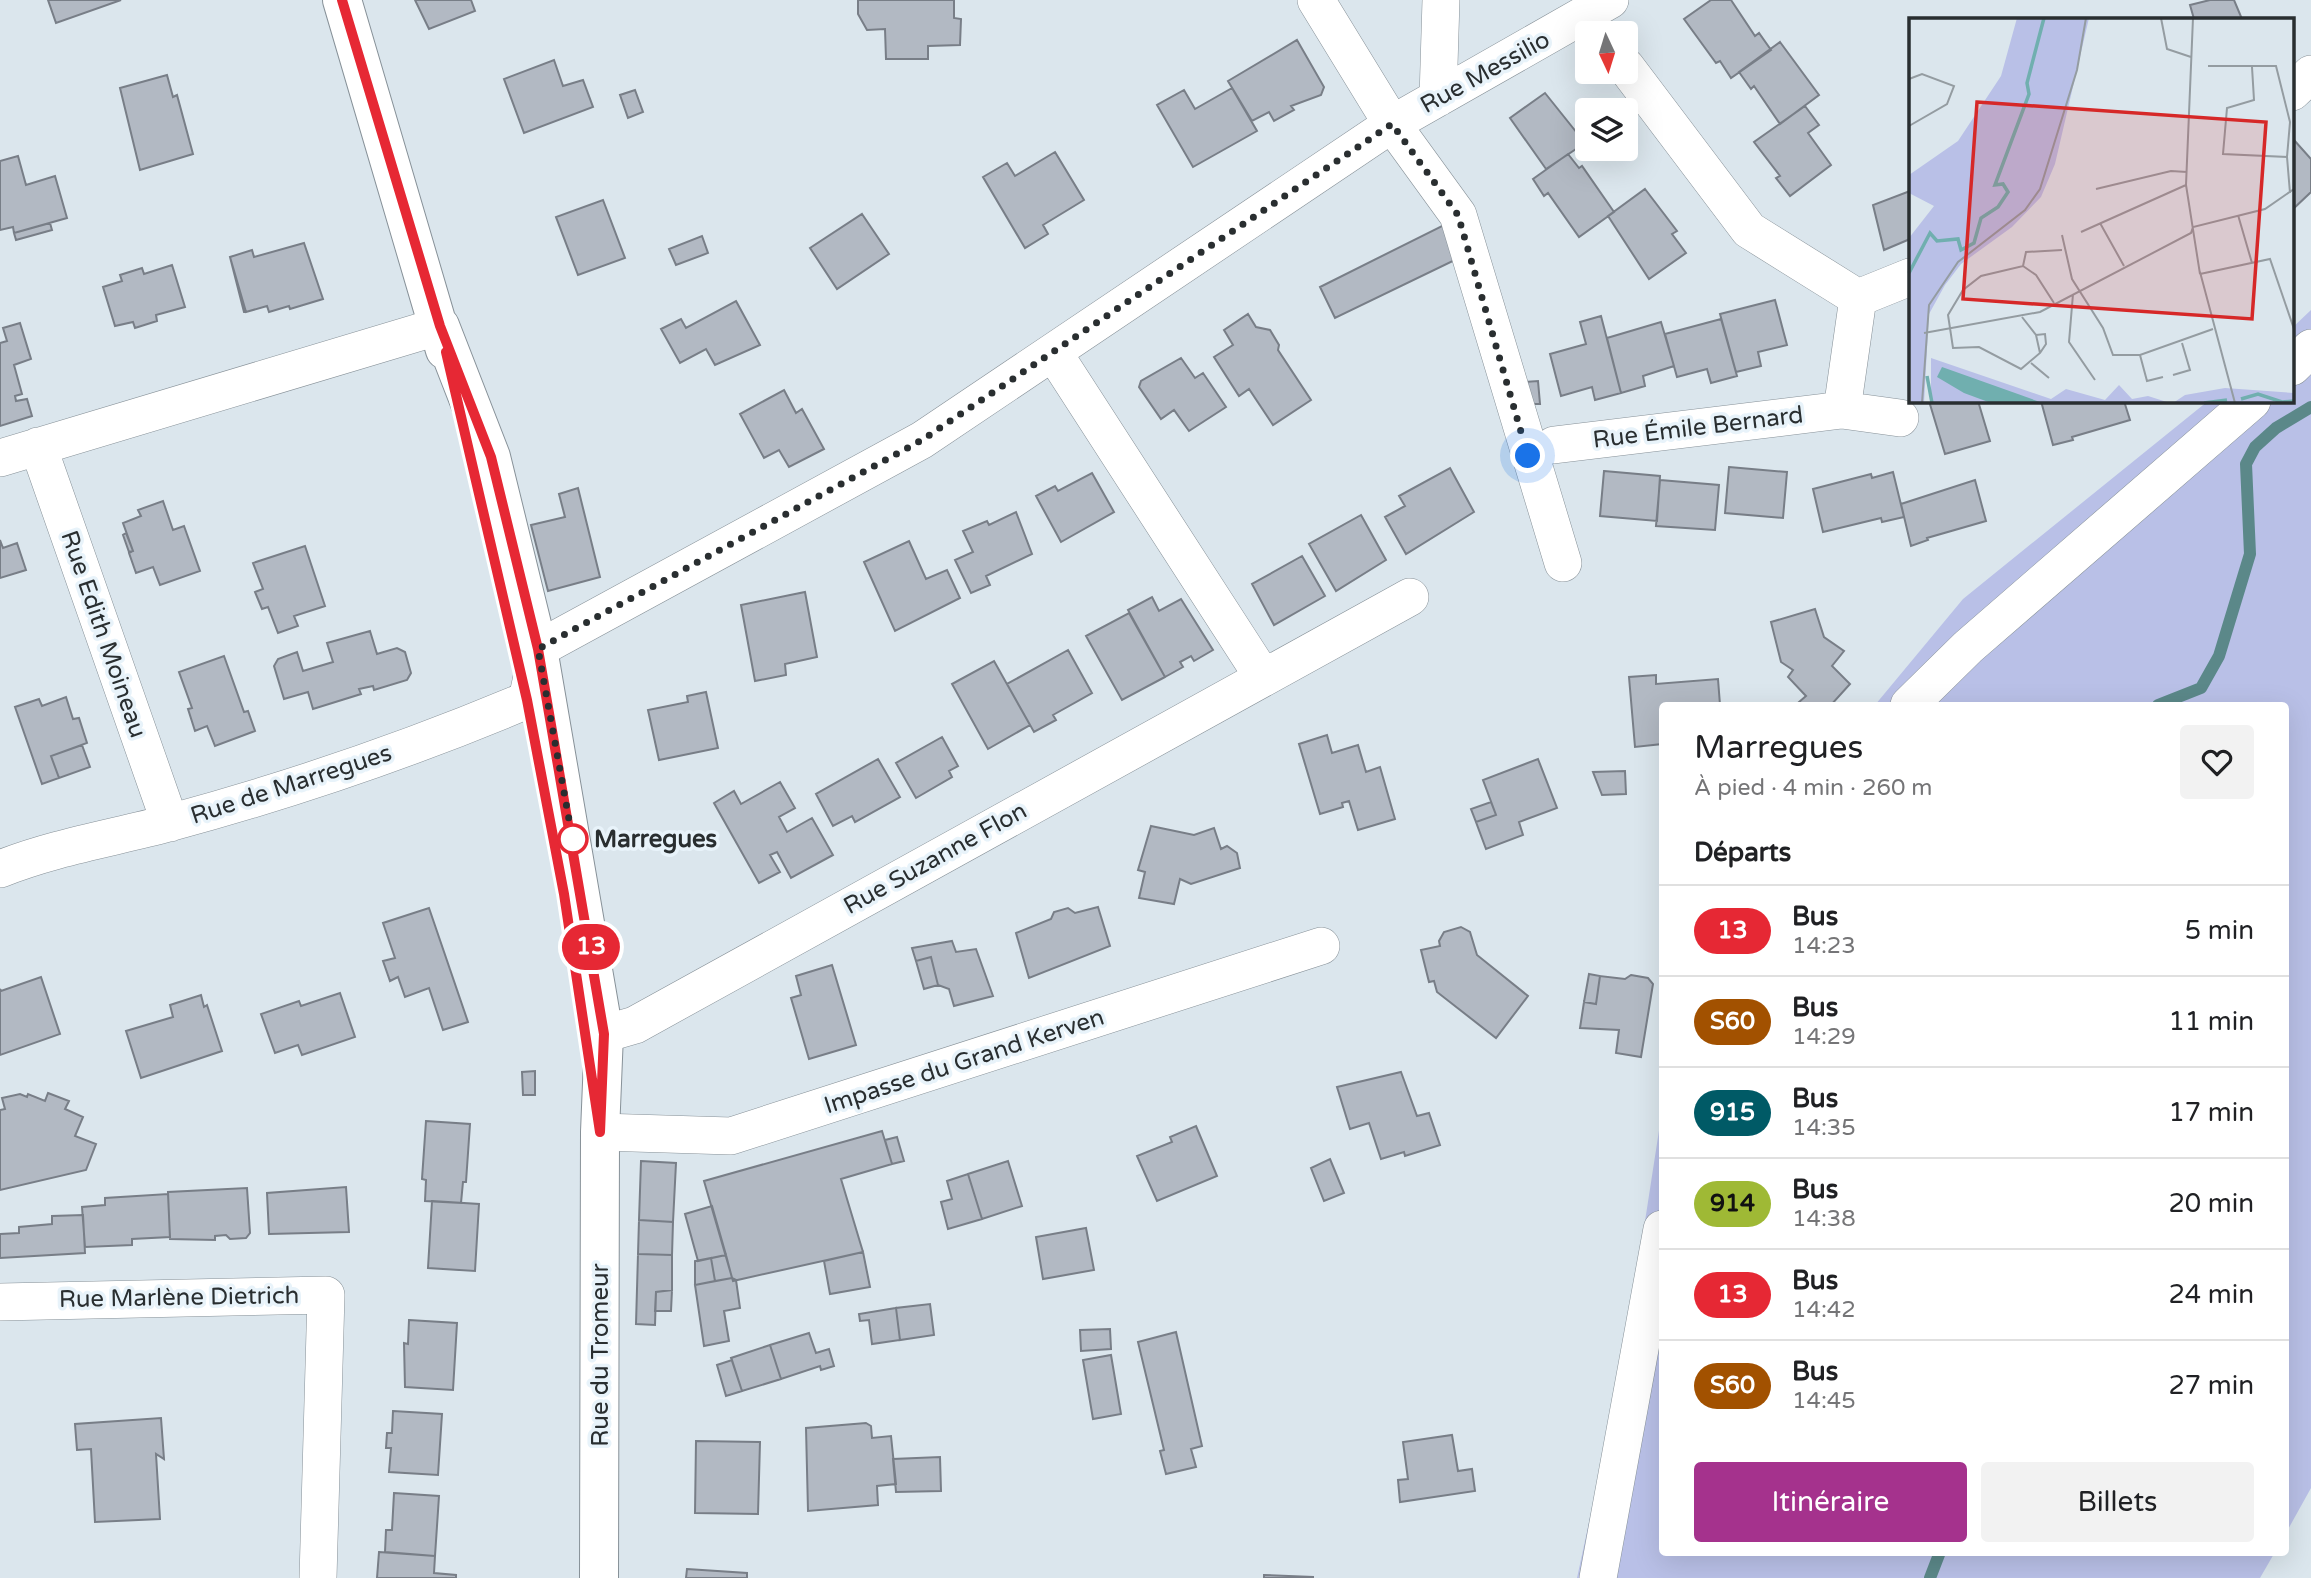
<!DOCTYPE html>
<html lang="fr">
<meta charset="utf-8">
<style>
body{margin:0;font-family:"Varela Round",sans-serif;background:#f2f2f2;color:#202124;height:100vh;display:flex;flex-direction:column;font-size:26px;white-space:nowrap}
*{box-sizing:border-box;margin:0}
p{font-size:23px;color:#757577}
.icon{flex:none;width:38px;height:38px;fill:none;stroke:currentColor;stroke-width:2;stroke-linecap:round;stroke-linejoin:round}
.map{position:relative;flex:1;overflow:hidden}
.details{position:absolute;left:1659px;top:702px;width:630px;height:854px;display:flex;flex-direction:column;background:#fff;border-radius:7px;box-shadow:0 7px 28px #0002}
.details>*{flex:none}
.badge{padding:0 14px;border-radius:23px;font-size:24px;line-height:46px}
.needle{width:46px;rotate:176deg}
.buttons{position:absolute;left:1575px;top:21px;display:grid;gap:14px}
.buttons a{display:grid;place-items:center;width:63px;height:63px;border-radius:7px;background:#fff;box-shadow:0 7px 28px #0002;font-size:35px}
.you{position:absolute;width:35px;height:35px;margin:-18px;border:5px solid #fff;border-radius:50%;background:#1a73e8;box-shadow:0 0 0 10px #1a73e833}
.map>.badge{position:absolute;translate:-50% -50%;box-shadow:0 0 0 4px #fff}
h2{padding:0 35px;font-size:26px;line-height:63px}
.round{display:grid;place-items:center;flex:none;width:74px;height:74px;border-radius:7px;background:#f2f2f2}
.head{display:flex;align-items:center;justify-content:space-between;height:119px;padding:0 35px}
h1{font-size:33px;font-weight:600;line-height:52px}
.action{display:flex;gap:14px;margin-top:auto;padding:14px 35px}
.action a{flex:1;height:80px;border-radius:7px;background:#a5328d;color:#fff;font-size:28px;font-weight:600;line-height:80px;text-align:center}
.action a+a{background:#f2f2f2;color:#202124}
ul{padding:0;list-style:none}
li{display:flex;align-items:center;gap:21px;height:91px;padding:0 35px;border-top:2px solid #e0e0e0}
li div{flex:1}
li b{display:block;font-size:26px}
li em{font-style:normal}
li .badge{min-width:77px;font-weight:700;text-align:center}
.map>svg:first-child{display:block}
.green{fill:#b9c0e7}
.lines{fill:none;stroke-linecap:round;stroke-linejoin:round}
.stream{stroke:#5b8889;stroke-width:12}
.building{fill:#b2b9c3;stroke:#787e87;stroke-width:2}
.minor-casing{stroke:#879198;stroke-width:38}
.secondary-casing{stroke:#879198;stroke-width:40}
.minor{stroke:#fff;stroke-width:37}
.secondary{stroke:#fff;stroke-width:38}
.line-casing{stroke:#fff;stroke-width:16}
.line{stroke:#e62834;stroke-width:10}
.walk{stroke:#292e30;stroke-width:7;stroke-dasharray:0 12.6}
.stop-dot{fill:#fff;stroke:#e62834;stroke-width:3.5}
.labels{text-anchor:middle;stroke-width:7;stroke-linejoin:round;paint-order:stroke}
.street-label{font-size:24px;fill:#292e30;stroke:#e8f3fa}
.stop-label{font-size:24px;font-weight:bold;fill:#292e30;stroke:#e8f3fa;text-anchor:start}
.inset-river{fill:none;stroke:#70afaf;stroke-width:3.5}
.inset-road{fill:none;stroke:#949ca1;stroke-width:2}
.view{fill:#d62828;fill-opacity:0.15;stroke:#d62828;stroke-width:3.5}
.inset-edge{fill:none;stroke:#292e30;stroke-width:3.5}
</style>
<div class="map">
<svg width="2311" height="1578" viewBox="0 0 2311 1578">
<rect width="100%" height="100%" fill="#dbe6ed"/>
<path class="green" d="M2311 310V1488L2286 1533V705H1875L1963 599 2208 401H2292V328Z
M1662 1111V1552H2275L2260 1578H1577L1623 1364Z"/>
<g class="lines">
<path class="stream" d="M2158 705 2201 688 2219 656 2250 554 2246 464 2255 447 2276 428 2311 407
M1930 1578 1940 1552"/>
</g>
<path class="building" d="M48 0H121L56 23Z
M415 0H471L475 11 429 29Z
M858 0H954V18L961 19 960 45 928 46V59H886L885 29 867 30 858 14Z
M1711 0H1731L1755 36 1759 33 1771 50 1731 78 1720 61 1716 63 1684 19Z
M2210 0H2234L2242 19H2194L2190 5Z
M1297 40 1324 87 1321 95 1291 106 1294 110 1274 121 1269 112 1252 121 1228 81Z
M1780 42 1819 95 1780 124 1754 86 1751 89 1739 72Z
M554 60 563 86 583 80 593 107 524 133 504 79Z
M167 75 173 97 177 95 193 154 140 170 120 88Z
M1232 88 1257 131 1193 167 1157 105 1184 90 1195 109Z
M635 90 643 112 628 118 620 95Z
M1545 93 1585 143 1546 169 1510 118Z
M1805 106 1819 125 1808 133 1831 165 1790 196 1776 178 1780 176 1754 142Z
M2294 140 2311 159V192L2292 210Z
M1055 152 1084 200 1043 225 1048 234 1025 248 983 177 1007 163 1015 176Z
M1568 154 1579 168 1582 166 1614 212 1579 237 1548 193 1544 196 1533 179Z
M18 156 26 185 55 176 67 218 14 233 13 227 0 230V161Z
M1645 189 1677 231 1672 234 1686 253 1649 279 1608 216Z
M1910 191V239L1884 250 1873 205Z
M603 200 625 258 578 275 556 217Z
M862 214 889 254 837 289 810 248Z
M50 223 52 230 16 240 14 233Z
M1444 225 1459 258 1335 318 1320 287Z
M702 236 708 253 676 265 669 249Z
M304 243 323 299 290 309 289 306 269 312 267 306 246 312 230 257 252 250 254 257Z
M230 257 246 312H244Z
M172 265 185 307 156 315 157 321 135 328 133 322 115 326 103 287 122 281 120 275 142 268 144 274Z
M1775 300 1787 345 1758 352 1761 366 1736 372 1720 314Z
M736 301 760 345 715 365 706 349 680 363 661 329 681 319 686 328Z
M1248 314 1256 327 1270 330 1279 345 1278 350 1311 400 1273 425 1249 389 1239 396 1214 357 1233 345 1224 330Z
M1601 316 1621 393 1595 400 1592 387 1561 396 1550 354 1586 344 1580 322Z
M1721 319 1737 376 1711 383 1707 369 1677 377 1665 334Z
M1661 322 1674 366 1643 376 1645 386 1621 393 1607 338Z
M20 323 31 359 14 365 22 394 15 396 16 401 27 399 32 416 0 426V343L7 341 3 328Z
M1181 358 1195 378 1203 373 1226 407 1189 431 1174 410 1161 419 1139 387 1141 381Z
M1538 381 1540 404H1526L1524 382Z
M784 390 796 413 802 409 824 449 789 467 779 450 764 458 740 414Z
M1929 401H1978L1990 441 1945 454Z
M2041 401H2124L2130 420 2072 437 2073 440 2053 445Z
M1729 467 1787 472 1783 518 1725 513Z
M1450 468 1474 512 1406 554 1385 517 1405 506 1399 496Z
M1604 471 1660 476 1657 521 1600 516Z
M1893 472 1904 517 1882 522 1881 518 1823 532 1813 489 1871 474 1872 478Z
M1092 473 1114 512 1061 542 1036 496 1055 486 1058 491Z
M1660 480 1719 485 1715 530 1656 526Z
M1975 480 1986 521 1927 538 1928 540 1911 546 1901 504Z
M578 488 600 577 548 591 531 525 565 517 559 494Z
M163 501 173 530 184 526 200 571 160 585 153 567 136 573 129 553 133 551 123 523 141 516 138 510Z
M1016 512 1032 554 986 576 990 585 971 593 955 560 973 552 963 531 987 521 989 525Z
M1361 515 1386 560 1336 591 1309 544Z
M126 533 133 551 129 552 123 535Z
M0 540 3 548 17 543 26 570 0 578Z
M909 541 926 579 947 570 960 598 895 631 864 562Z
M305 546 325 606 294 616 298 626 278 633 268 607 262 609 255 592 263 589 253 563Z
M1302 556 1325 596 1274 625 1252 584Z
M805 592 817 657 785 664 786 675 755 681 741 605Z
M1152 597 1159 611 1181 599 1213 650 1194 661 1191 656 1180 662 1183 667 1165 677 1128 610Z
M1815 609 1824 637 1844 651 1832 666 1850 684 1831 705 1798 703 1806 696 1788 677 1793 670 1781 662 1771 622Z
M1129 613 1165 677 1122 700 1086 636Z
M370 631 377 654 397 648 405 652 411 673 407 680 374 690 373 686 359 689 361 694 313 709 308 692 284 699 274 666 278 659 297 652 303 671 333 662 327 643Z
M1068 650 1092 693 1053 715 1056 720 1034 732 1007 684Z
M224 656 244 712 248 711 255 731 215 746 207 726 195 731 188 709 192 708 179 672Z
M994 661 1030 725 988 749 952 684Z
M1656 675V684L1718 679 1720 705H1662V744L1635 747 1629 677Z
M706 692 718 748 659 760 648 710 688 702 687 696Z
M66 697 73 719 79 718 87 743 51 756 59 778 42 784 15 707 39 699 42 706Z
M1327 735 1332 753 1358 745 1366 772 1380 767 1395 819 1358 830 1349 801 1342 803 1343 807 1320 814 1299 744Z
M942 737 958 766 949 771 952 777 916 798 896 763Z
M82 745 90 767 59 778 51 756Z
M878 759 900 797 855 822 852 816 833 826 816 794Z
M1538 759 1557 808 1519 822 1523 835 1486 849 1476 822 1496 815 1483 780Z
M1625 771 1626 794 1602 795 1593 772Z
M780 782 795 808 779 817 787 832 812 818 833 855 791 878 777 852 770 855 780 872 759 883 714 803 734 791 741 804Z
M1491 802 1496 815 1476 822 1471 809Z
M1151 826 1194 835 1214 828 1221 849 1227 846 1237 853 1240 868 1191 884 1180 879 1174 904 1139 898 1145 872 1138 870Z
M1098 907 1110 946 1029 978 1016 933 1051 919 1054 912 1068 908 1075 913Z
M429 908 468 1022 443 1030 429 988 405 997 398 977 390 981 383 961 395 958 383 923Z
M1461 927 1470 932 1477 955 1528 996 1496 1038 1437 992 1434 981 1429 982 1421 950 1440 946 1439 941 1444 932Z
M952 941 956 952 976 949 993 996 954 1006 949 989 938 985 931 957 916 961 912 948Z
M931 957 938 985 924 989 916 961Z
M832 965 856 1045 809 1059 791 998 801 995 796 976Z
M1589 974 1600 976 1596 1004 1584 1002Z
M1631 975 1648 978 1653 984 1641 1057 1616 1053 1619 1030 1580 1028 1584 1002 1596 1004 1600 976 1625 979Z
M41 977 60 1034 0 1055V989L1 991Z
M340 993 355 1037 302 1055 298 1045 275 1053 261 1014 299 1001 301 1006Z
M201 995 204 1007 207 1005 222 1051 141 1078 126 1031 173 1017 170 1005Z
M535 1071V1095H523L522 1072Z
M1401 1072 1417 1116 1429 1113 1440 1145 1405 1156 1404 1152 1381 1159 1369 1123 1350 1129 1337 1087Z
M48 1093 69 1101 65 1109 83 1117 75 1136 96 1144 86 1170 0 1190V1110L5 1109 2 1098 20 1094 27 1097 28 1094 45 1101Z
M426 1121 470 1124 466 1182H463L461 1203 425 1201 426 1180 422 1179Z
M1196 1126 1217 1176 1157 1201 1137 1156 1172 1142 1170 1137Z
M882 1131 892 1164 841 1179 863 1252 733 1281 704 1181Z
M897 1137 904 1161 892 1164 885 1140Z
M1330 1159 1344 1193 1324 1201 1311 1168Z
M641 1161 676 1163 673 1222 639 1220Z
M1008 1161 1022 1206 982 1219 968 1174Z
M968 1174 982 1219 948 1229 941 1202 952 1199 947 1181Z
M346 1187 349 1232 269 1234 267 1193Z
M247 1188 250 1233 246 1238 230 1239 226 1235 215 1236V1240L170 1239 168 1192Z
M168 1194 170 1237 132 1239V1245L85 1247 82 1207 105 1205V1198Z
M432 1201 479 1204 475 1271 428 1268Z
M712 1206 726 1255 698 1261 685 1214Z
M83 1215 85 1253 0 1258V1234L19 1233V1227L52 1224V1216Z
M639 1220 673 1222 672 1255 638 1254Z
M1086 1228 1094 1270 1043 1279 1036 1237Z
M863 1252 870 1287 830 1294 824 1261Z
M638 1254 672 1255V1290L656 1292 655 1325 636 1324Z
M726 1255 732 1278 715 1281 711 1258Z
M711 1258 715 1281 695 1285V1261Z
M732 1278 736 1280 740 1308 724 1311 729 1341 704 1346 695 1285Z
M672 1290 671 1311H655L656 1292Z
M930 1304 934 1335 900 1340 896 1308Z
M896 1308 900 1340 872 1344 869 1320 860 1321 859 1314Z
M409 1320 457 1323 453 1390 405 1387 404 1343 408 1344Z
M1110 1329 1111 1349 1081 1351 1080 1330Z
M1176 1332 1202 1446 1191 1449 1196 1467 1166 1474 1160 1451 1164 1450 1138 1342Z
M809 1333 816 1353 829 1349 834 1366 821 1370 820 1366 781 1379 770 1345Z
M770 1345 781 1379 742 1391 731 1358Z
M1111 1355 1121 1414 1093 1419 1083 1360Z
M732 1360 742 1391 726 1396 717 1365Z
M393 1411 442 1414 438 1475 389 1472 391 1448H386L387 1433H392Z
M161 1418 164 1459 156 1454 160 1519 95 1522 91 1449 77 1450 75 1424Z
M866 1423 871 1426 872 1438 891 1436 896 1484 877 1486 878 1505 808 1511 806 1428Z
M1452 1435 1458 1471 1472 1469 1475 1491 1400 1502 1398 1480 1408 1479 1403 1442Z
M696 1441 760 1442 758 1514 695 1513Z
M940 1457 941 1491 896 1492 893 1459Z
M394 1493 439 1496 435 1556 385 1552 386 1530H392Z
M379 1552 435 1556 434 1573 456 1575V1578H377Z
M687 1569 747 1573V1578H686Z
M1264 1575 1313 1577V1578H1264Z"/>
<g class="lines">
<g class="minor-casing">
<path id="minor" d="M1316 0 1392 124 1458 215 1563 563
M1626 67 1749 230 1858 298 1910 277
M2292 92 2311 74
M1438 98 1441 0
M1053 352 1263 677
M2292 367 2311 348
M1842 410 1900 418
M1554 445 1842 410 1858 298
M38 446 170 823
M0 458 440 326
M1909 705 1968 647 2252 401
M0 869C55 847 113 838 169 823 291 790 411 749 527 700L538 649 922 440 1392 124 1610 0
M604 1034 635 1025 1410 597
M600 1132 731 1136 1321 946
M0 1302 326 1295 318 1578
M1598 1578 1662 1229"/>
</g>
<g class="secondary-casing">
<path id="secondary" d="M342 0 445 350
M440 326 491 457 538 649 604 1034 600 1132 599 1578"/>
</g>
<use href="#minor" class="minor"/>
<use href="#secondary" class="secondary"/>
</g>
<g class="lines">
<g class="line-casing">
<path id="line" d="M342 0 440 326 491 457 538 649 604 1034 600 1132 564 894 527 700 446 352"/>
</g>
<use href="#line" class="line"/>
<path class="walk" d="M573 839 574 847 538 649 922 440 1392 124 1458 215 1528 456"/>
</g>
<circle class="stop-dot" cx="573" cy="839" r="14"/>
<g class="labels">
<g class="street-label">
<text transform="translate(1485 72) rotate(-29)" y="8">Rue Messilio</text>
<text transform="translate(1698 427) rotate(-7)" y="8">Rue Émile Bernard</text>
<text transform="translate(104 634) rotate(71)" y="8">Rue Edith Moineau</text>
<text transform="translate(291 784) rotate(-18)" y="8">Rue de Marregues</text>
<text transform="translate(935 858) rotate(-29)" y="8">Rue Suzanne Flon</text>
<text transform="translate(964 1061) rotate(-18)" y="8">Impasse du Grand Kerven</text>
<text transform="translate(179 1297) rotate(-1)" y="8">Rue Marlène Dietrich</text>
<text transform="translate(600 1355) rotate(-90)" y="8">Rue du Tromeur</text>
</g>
<g class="stop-label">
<text x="594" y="847">Marregues</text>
</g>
</g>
<g transform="translate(1909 18)">
<rect width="385" height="385" fill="#dbe6ed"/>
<path d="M108 0H180L146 146 132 179 103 209 52 246 36 267 20 296 15 385H2L0 220 25 188 0 175V157L49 123 92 58ZM22 340 142 381 157 371 196 382 210 367 223 381 239 378 261 385H22ZM316 370 385 375V385H264L276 377Z" fill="#b9c0e7"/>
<path d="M33 349 131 384 132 385H82L55 375 28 359Z" fill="#70afaf"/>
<path class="inset-river" d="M0 255 21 215 28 223 49 221 52 232 65 225 72 200 89 189 99 174 94 166 86 167 120 76 118 65 135 0M18 358 23 385M332 381 349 376 373 384 385 383M295 385 318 382"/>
<path class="inset-road" d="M252 0 258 31 282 39M284 0 277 167 291 256M299 48H367L381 104 378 139M343 49 345 82 318 90 314 136 378 139 381 175M0 61 13 56 45 68 38 86 0 108M187 171 262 153 278 154M329 197 343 245M191 205 215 248M172 214 277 167M153 217 163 261 194 310 204 337H231L304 311M114 248 117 234 153 232M291 254 326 385M291 256 361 241 385 311M164 276 160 324 186 362M113 299 127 317 131 335 112 351 70 329 44 330 39 297 54 272 72 258 114 248 127 257 145 285M15 315 131 294 282 215 284 209 356 191 385 171M127 317 136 316 137 326 131 335M231 337 238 363 254 359M122 345 140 360M264 357 281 352 273 325M13 385 20 287 49 244 116 192 131 171 168 52 177 0"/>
<path class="view" d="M68 84 357 104 343 301 54 281Z"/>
<rect width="385" height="385" class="inset-edge"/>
</g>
</svg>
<div class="buttons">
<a><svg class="needle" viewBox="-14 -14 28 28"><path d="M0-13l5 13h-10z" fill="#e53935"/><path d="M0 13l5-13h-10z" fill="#757577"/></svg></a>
<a><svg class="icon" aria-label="layers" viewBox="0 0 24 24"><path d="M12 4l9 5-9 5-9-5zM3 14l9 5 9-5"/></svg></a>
</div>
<div class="you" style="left:1528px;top:456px"></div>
<b class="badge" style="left:591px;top:947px;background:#e62834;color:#fff">13</b>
<section class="details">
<div class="head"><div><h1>Marregues</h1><p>À pied · 4 min · 260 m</p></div><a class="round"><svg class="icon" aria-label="heart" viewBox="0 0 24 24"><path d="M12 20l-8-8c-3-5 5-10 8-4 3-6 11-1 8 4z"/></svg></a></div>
<h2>Départs</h2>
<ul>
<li><span class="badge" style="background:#e62834;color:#fff">13</span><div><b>Bus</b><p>14:23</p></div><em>5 min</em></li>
<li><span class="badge" style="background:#a25100;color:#fff">S60</span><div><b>Bus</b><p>14:29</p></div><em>11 min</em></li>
<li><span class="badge" style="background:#005a66;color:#fff">915</span><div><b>Bus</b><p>14:35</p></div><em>17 min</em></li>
<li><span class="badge" style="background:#9fb935;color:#111">914</span><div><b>Bus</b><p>14:38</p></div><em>20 min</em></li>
<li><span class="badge" style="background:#e62834;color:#fff">13</span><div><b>Bus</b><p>14:42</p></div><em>24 min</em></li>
<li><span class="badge" style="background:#a25100;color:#fff">S60</span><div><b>Bus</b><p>14:45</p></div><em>27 min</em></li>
</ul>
<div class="action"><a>Itinéraire</a><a>Billets</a></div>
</section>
</div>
